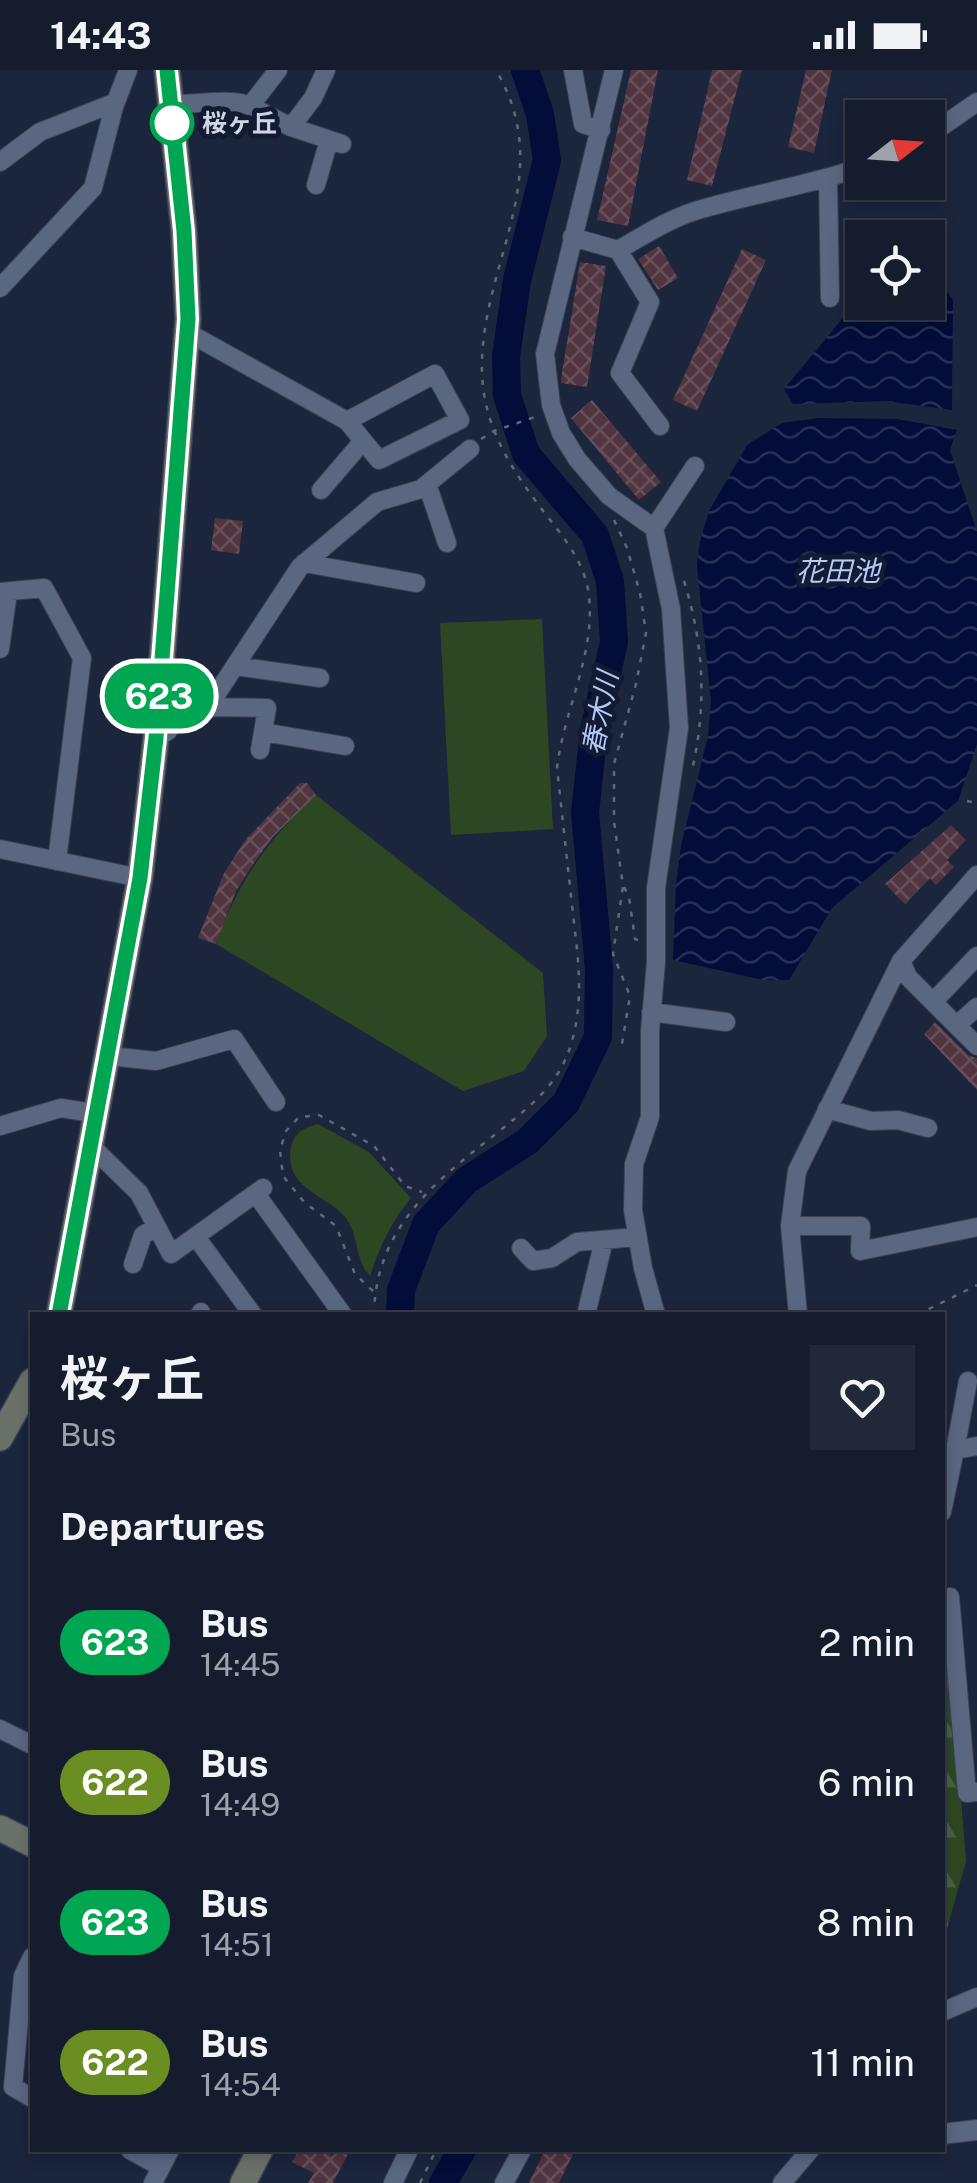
<!DOCTYPE html>
<meta charset="utf-8">
<style>
body{margin:0;font-family:"Public Sans","Noto Sans JP",sans-serif;background:#212939;color:#f1f3f6;height:100vh;display:flex;flex-direction:column;font-size:38px;white-space:nowrap}
*{box-sizing:border-box;margin:0}
p{font-size:32px;color:#9da1aa}
.icon{flex:none;width:55px;height:55px;fill:none;stroke:currentColor;stroke-width:2;stroke-linecap:round;stroke-linejoin:round}
.map{position:relative;flex:1;overflow:hidden}
.panel{position:absolute;left:30px;top:1242px;width:915px;height:840px;display:flex;flex-direction:column;background:#141c2d;border-radius:0px;box-shadow:0 5px 15px #0003,0 0 0 2px #333a49}
.panel>*{flex:none}
.badge{padding:0 20px;border-radius:32px;font-size:35px;line-height:65px}
.needle{width:65px;rotate:73deg}
.controls{position:absolute;left:845px;top:30px;display:grid;gap:20px}
.controls a{display:grid;place-items:center;width:100px;height:100px;border-radius:0px;background:#141c2d;box-shadow:0 5px 15px #0003,0 0 0 2px #333a49;font-size:50px}
.map>.badge{position:absolute;translate:-50% -50%;box-shadow:0 0 0 5px #fff}
h2{padding:0 30px;font-size:38px;line-height:90px}
.round{display:grid;place-items:center;flex:none;width:105px;height:105px;border-radius:0px;background:#212939}
.overview{display:flex;align-items:center;justify-content:space-between;height:170px;padding:0 30px}
h1{font-size:48px;font-weight:700;line-height:75px}
ul{padding:0;list-style:none}
li{display:flex;align-items:center;gap:30px;height:140px;padding:0 30px}
li div{flex:1}
li b{display:block;font-size:38px}
li em{font-style:normal}
li .badge{min-width:110px;font-weight:700;text-align:center}
.status{display:flex;justify-content:space-between;align-items:center;height:70px;padding:0 50px;background:#141c2d;direction:ltr}
.status svg{height:28px;fill:currentColor}
.map>svg:first-child{display:block}
.green{fill:#2e4723}
.forest{fill:url(#forest-firs)}
.water{fill:url(#water-waves)}
.lines{fill:none;stroke-linecap:round;stroke-linejoin:round}
.river{stroke:#020d39;stroke-width:28}
.building{fill:url(#building-cross-hatch)}
.minor-casing{stroke:#3a4155;stroke-width:20}
.tertiary-casing{stroke:#3a4155;stroke-width:22}
.secondary-casing{stroke:#3a4155;stroke-width:28}
.path{stroke:#5f687d;stroke-width:2.5;stroke-dasharray:5 8;stroke-linecap:butt}
.minor{stroke:#5a6781;stroke-width:18}
.tertiary{stroke:#5a6781;stroke-width:20}
.secondary{stroke:#6a7169;stroke-width:25}
.line-casing{stroke:#fff;stroke-width:22}
.line{stroke:#00a651;stroke-width:15}
.stop-dot{fill:#fff;stroke:#00a651;stroke-width:5}
.labels{text-anchor:middle;stroke-width:10;stroke-linejoin:round;paint-order:stroke}
.stop-label{font-size:25px;font-weight:bold;fill:#ced5e5;stroke:#121b31;text-anchor:start}
.water-label{font-size:28px;font-style:italic;fill:#b3caf8;stroke:#121b31}
</style>
<div class="status"><b>14:43</b><svg viewBox="0 0 49 12"><path d="M0 12V9h3v3zM5 12V6h3v6zM10 12V3h3v9zM15 12V0h3v12zM26 1h20v11H26zM47 4h2v5h-2z"/></svg></div>
<div class="map">
<svg width="977" height="2113" viewBox="0 0 977 2113">
<defs>
<pattern id="forest-firs" width="22" height="20" patternUnits="userSpaceOnUse" patternTransform="scale(2.5)"><rect width="22" height="20" fill="#2e4723"/><path d="M5 1l3.5 6h-7zM16 11l3.5 6h-7z" fill="#4b6143"/></pattern>
<pattern id="water-waves" width="16" height="10" patternUnits="userSpaceOnUse" patternTransform="scale(2.5)"><rect width="16" height="10" fill="#020d39"/><path d="M0 5q4-4 8 0t8 0" fill="none" stroke="#262f56"/></pattern>
<pattern id="building-cross-hatch" width="8" height="8" patternUnits="userSpaceOnUse" patternTransform="scale(2.5)"><rect width="8" height="8" fill="#503440"/><path d="M0 0l8 8M0 8l8-8" fill="none" stroke="#68505b"/></pattern>
</defs>
<rect width="100%" height="100%" fill="#1b253c"/>
<path class="green" d="M542 549 553 759 451 765 440 553Z
M316 725 543 903 547 966 524 1001 463 1021 216 874C237 813 269 768 316 725Z
M318 1054 369 1082 411 1128C391 1152 380 1176 370 1206 355 1191 359 1165 346 1148 328 1125 283 1119 291 1078 294 1062 304 1058 318 1054Z"/>
<path class="forest" d="M943 1503 966 1791 943 1873Z"/>
<path class="water" d="M928 196 953 230 952 340 886 331 793 334 784 319 862 225V232H928Z
M818 348 898 349 957 360 950 380 977 462V674L958 731 832 838 789 910H763L673 890 676 813 681 776 708 666 711 631 697 495 700 471 709 441 747 375 782 353Z"/>
<g class="lines">
<path class="river" d="M400 1245 401 1220 426 1154 467 1110 528 1071 566 1033 598 967 599 899 585 742 594 660 614 572 610 511 595 465 526 384 507 325 506 286 517 210 547 90 540 44 525 0
M443 2113 462 2080"/>
</g>
<path class="building" d="M631 0H658L628 156 597 150Z
M712 0H742L712 116 687 110Z
M806 0H832L814 83 788 77Z
M659 176 678 208 658 220 638 189Z
M742 179 766 190 697 341 673 330Z
M580 192 606 196 587 317 561 313V309Z
M592 330 661 412 639 430 571 348Z
M215 448 243 451 239 484 211 480Z
M300 713H307L316 725 273 767 254 793 236 821 216 874 198 868 224 803 246 769Z
M951 755 966 770 947 790 954 797 936 815 930 808 905 834 885 814Z
M935 952 968 985 977 988V1020L924 964Z
M299 2080H321L333 2086 336 2080H350L333 2113H308L314 2103 292 2092Z
M545 2080H575L559 2113H529Z"/>
<g class="lines">
<g class="minor-casing">
<path id="minor" d="M573 0 583 54 601 60
M614 0 545 284 551 335 561 363 577 389 609 426 654 458 671 539 679 658 656 818V892L650 961V1047L634 1094 633 1140 643 1198 656 1245
M170 34C193 35 233 27 250 36L278 0
M250 36 291 57 342 74
M291 57 313 28 326 0
M928 66 977 32
M0 92 40 62 116 32
M828 109 830 228
M316 115 329 70
M572 167 618 180C643 166 667 150 695 141 750 124 808 116 862 97
M618 180 650 232 620 303 660 356
M0 218 93 118 114 37 128 0
M187 262 347 351 379 390 460 350 435 304 347 351
M427 414 447 473
M321 420 363 371
M654 458 695 396
M304 493 416 513
M0 522 44 518 82 588 57 791
M0 579 8 522
M235 596 320 608
M208 637 300 497 377 432 421 419 470 379
M263 662 345 676
M156 668 168 661 181 643 208 637 267 638 260 680
M0 779 140 808
M901 891 908 907 977 976
M934 931 977 886
M651 942 726 952
M958 954 977 937
M109 986 156 991 234 969 276 1032
M827 1039 871 1051 898 1050 928 1058
M0 1056 61 1038 99 1044
M92 1077 139 1123 171 1184 263 1118
M256 1124 343 1245
M790 1156H861L860 1181 977 1157
M196 1167 253 1245
M521 1178 533 1191 552 1188 577 1172 637 1167
M133 1194 143 1165 157 1157
M200 1245 201 1242
M586 1245 604 1170
M798 1245 790 1156 797 1101 901 891 977 805
M955 1380 968 1311
M942 1442 955 1380 977 1376
M950 1527 967 1723 977 1722
M0 1659 30 1674
M32 1887 23 1906 13 2017 32 2028
M942 1942 977 1927
M130 2080 161 2097
M153 2113 170 2080
M393 2113 409 2080
M504 2113 522 2080
M782 2113 810 2080"/>
</g>
<g class="tertiary-casing">
<path id="tertiary" d="M942 2064 977 2060"/>
</g>
<g class="secondary-casing">
<path id="secondary" d="M59 1245 140 808 156 668 188 249 184 161 167 0
M0 1368 32 1311
M0 1758 32 1774
M243 2113 260 2080"/>
</g>
<path class="path" d="M481 369 494 361 538 346
M614 450 627 478 640 523 646 563 636 614 614 694V751L623 816 613 884 630 926 622 974
M684 511C704 575 707 635 692 700
M967 731 977 733
M624 817 629 827 635 869 638 870
M373 1221 355 1204 336 1156 304 1132 283 1106 280 1080 286 1061 299 1047 319 1045 374 1076 405 1116 422 1122
M374 1245C375 1159 434 1112 497 1063 530 1036 560 1015 572 971 585 925 577 881 572 835 567 789 562 744 557 698 564 638 598 580 588 519 582 490 565 469 547 446 514 403 484 360 482 303 479 194 559 107 496 0
M917 1245 977 1215
M420 2113 436 2080"/>
<use href="#minor" class="minor"/>
<use href="#tertiary" class="tertiary"/>
<use href="#secondary" class="secondary"/>
</g>
<g class="lines">
<g class="line-casing">
<path id="line" d="M59 1245 140 808 156 668 188 249 184 161 167 0"/>
</g>
<use href="#line" class="line"/>
</g>
<circle class="stop-dot" cx="172" cy="53" r="20"/>
<g class="labels">
<g class="stop-label">
<text x="202" y="62">桜ヶ丘</text>
</g>
<g class="water-label">
<text x="838" y="511">花田池</text>
<text transform="translate(600 643) rotate(-79)" y="10">春木川</text>
</g>
</g>
</svg>
<div class="controls">
<a><svg class="needle" viewBox="-14 -14 28 28"><path d="M0-13l5 13h-10z" fill="#e53935"/><path d="M0 13l5-13h-10z" fill="#9da1aa"/></svg></a>
<a><svg class="icon" aria-label="locate" viewBox="0 0 24 24"><circle cx="12" cy="12" r="6"/><path d="M12 2v4M12 18v4M2 12h4M18 12h4"/></svg></a>
</div>
<b class="badge" style="left:159px;top:626px;background:#00a651;color:#fff">623</b>
<section class="panel">
<div class="overview"><div><h1>桜ヶ丘</h1><p>Bus</p></div><a class="round"><svg class="icon" aria-label="heart" viewBox="0 0 24 24"><path d="M12 20l-8-8c-3-5 5-10 8-4 3-6 11-1 8 4z"/></svg></a></div>
<h2>Departures</h2>
<ul>
<li><span class="badge" style="background:#00a651;color:#fff">623</span><div><b>Bus</b><p>14:45</p></div><em>2 min</em></li>
<li><span class="badge" style="background:#6b8e23;color:#fff">622</span><div><b>Bus</b><p>14:49</p></div><em>6 min</em></li>
<li><span class="badge" style="background:#00a651;color:#fff">623</span><div><b>Bus</b><p>14:51</p></div><em>8 min</em></li>
<li><span class="badge" style="background:#6b8e23;color:#fff">622</span><div><b>Bus</b><p>14:54</p></div><em>11 min</em></li>
</ul>
</section>
</div>
